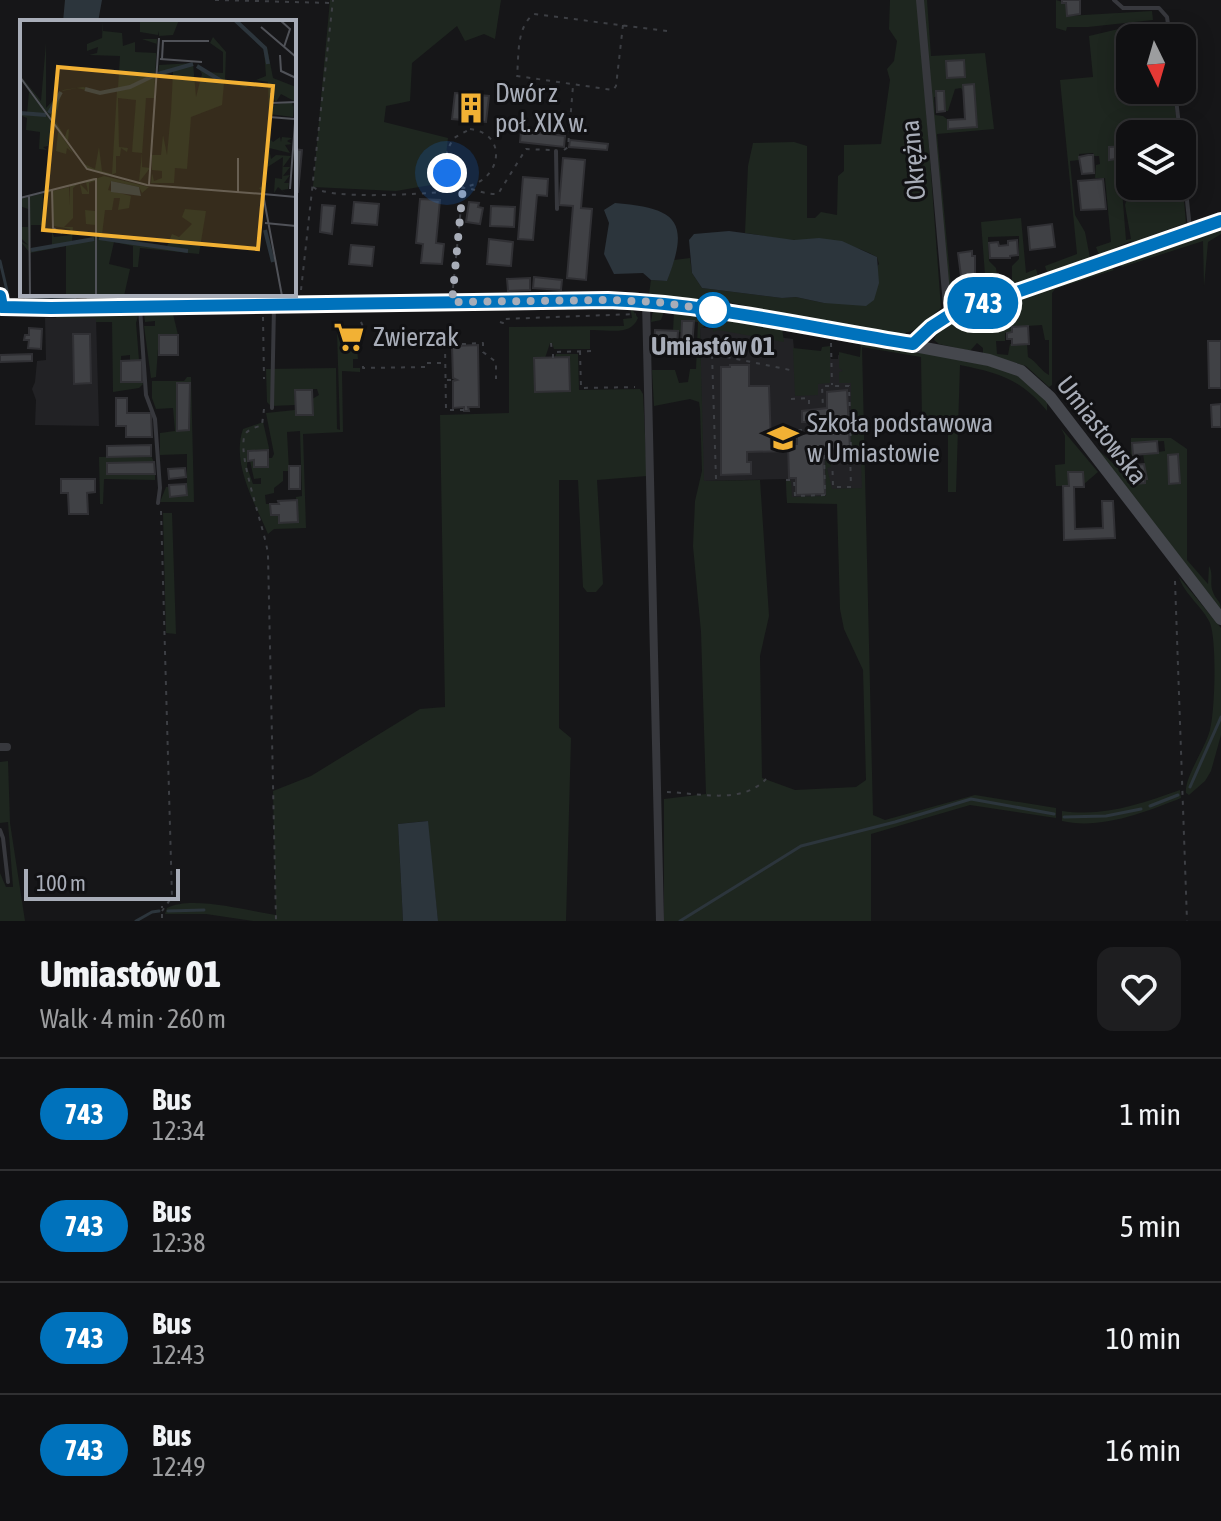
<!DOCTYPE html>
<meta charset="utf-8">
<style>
body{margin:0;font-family:"Asap Condensed",sans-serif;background:#1e1e20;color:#f1f3f6;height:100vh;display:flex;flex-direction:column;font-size:30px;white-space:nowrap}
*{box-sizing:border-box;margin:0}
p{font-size:26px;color:#9c9d9f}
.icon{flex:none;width:44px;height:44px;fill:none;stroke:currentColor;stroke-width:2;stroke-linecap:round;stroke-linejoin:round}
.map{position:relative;height:921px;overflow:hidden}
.details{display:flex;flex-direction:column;background:#101012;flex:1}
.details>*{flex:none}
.badge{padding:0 16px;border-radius:26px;font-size:28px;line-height:52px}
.needle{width:52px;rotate:175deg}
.buttons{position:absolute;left:1116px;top:24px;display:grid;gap:16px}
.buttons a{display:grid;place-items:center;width:80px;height:80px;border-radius:16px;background:#101012;box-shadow:0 4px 20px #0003,0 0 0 2px #303032;font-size:40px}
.scale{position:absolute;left:24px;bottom:20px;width:156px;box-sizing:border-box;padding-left:8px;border:4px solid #a8adb8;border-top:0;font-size:22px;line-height:28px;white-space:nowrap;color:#a8adb8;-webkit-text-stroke:6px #111113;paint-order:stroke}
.you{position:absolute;width:40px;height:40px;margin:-20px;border:6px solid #fff;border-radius:50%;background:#1a73e8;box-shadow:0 0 0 12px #1a73e833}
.map>.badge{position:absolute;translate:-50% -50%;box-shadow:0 0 0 4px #fff}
.round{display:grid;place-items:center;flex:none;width:84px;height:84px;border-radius:16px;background:#1e1e20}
.overview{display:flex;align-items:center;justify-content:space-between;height:136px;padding:0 40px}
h1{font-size:38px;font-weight:800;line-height:60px}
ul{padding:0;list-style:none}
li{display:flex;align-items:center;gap:24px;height:112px;padding:0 40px;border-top:2px solid #303032}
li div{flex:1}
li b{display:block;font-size:30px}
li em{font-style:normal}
li .badge{min-width:88px;font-weight:700;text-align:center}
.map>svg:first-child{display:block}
.built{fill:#222225}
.green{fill:#1e261f;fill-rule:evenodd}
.water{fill:#2c353c}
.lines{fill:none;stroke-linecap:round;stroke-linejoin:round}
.stream{stroke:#2c353c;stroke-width:3}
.building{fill:#404145;stroke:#303034;stroke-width:2}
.path{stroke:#3d3f44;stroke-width:2;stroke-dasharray:4 6;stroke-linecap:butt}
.lane{stroke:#37383d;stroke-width:4}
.street{stroke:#37383d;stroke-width:8}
.secondary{stroke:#45474d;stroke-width:12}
.line-casing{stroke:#fff;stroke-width:18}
.line{stroke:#0072bc;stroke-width:12}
.walk{stroke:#a8adb8;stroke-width:8;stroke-dasharray:0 14.4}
.stop-dot{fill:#fff;stroke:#0072bc;stroke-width:4}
.labels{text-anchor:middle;stroke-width:6;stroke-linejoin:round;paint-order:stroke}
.poi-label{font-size:26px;fill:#a8adb8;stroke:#111113;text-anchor:start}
.street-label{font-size:26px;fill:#a8adb8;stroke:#111113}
.stop-label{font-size:26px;font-weight:bold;fill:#a8adb8;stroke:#111113}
.inset-river{fill:none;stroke:#2c353c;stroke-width:4}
.inset-road{fill:none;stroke:#505258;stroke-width:2}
.view{fill:#f2b134;fill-opacity:0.15;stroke:#f2b134;stroke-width:4}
.inset-edge{fill:none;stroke:#a8adb8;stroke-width:4}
</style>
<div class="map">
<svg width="1221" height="921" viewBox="0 0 1221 921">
<rect width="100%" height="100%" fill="#161618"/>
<path class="built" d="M45 318H96L99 426 35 425 36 400 32 389 35 382 37 361 46 360Z
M700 327 793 339 794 350 830 354 831 359H838V355L861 359 865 500 787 503 786 479 703 481Z"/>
<path class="green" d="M330 0H501L495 39 484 34 465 41 457 26 412 63 410 101 386 106 384 122 448 138 445 164 431 185 396 191 313 187Z
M890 0H918L941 308 917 329 900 335 843 326 713 299 694 300 649 294 651 280 667 281 674 260 690 258 692 273 702 288 782 298 796 297 824 303H843L879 264 877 257C847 241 828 240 796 240 780 240 762 235 745 233L748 166 753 143 794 142 807 146V218H815L821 212 837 215 838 176 844 171V145L881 144 890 80 887 69 894 61 897 41 889 29Z
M923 0H927L931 56 985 53 994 129 937 134 952 298 986 288 981 222 1021 218 1026 273 1036 269 1038 276 1012 284V266L1019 259V236L988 237 989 261 996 268 998 282 1003 288 961 303H953L948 299ZM974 84 977 127 949 129 948 120 943 116 935 115 934 97H937L936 91H944L945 111H948L955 89 961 88 964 94 963 85Z
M1056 0 1066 3 1067 16 1152 11 1153 20 1088 27H1067L1066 31 1056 28Z
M1161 25 1168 38H1130V90H1173L1178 134H1130V146L1109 148V159H1116V165H1120L1126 240 1131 239 1125 205 1131 186H1182V179L1186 223 1133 242 1131 241 1099 255 1096 247 1111 242 1105 178H1095L1096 165 1100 164 1099 156H1094L1093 153 1079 154V160L1070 161 1075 215 1085 232 1090 258 1047 272 1045 266 1077 254 1060 80 1093 77 1089 36 1127 27Z
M1221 226V234L1208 242 1204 286 1203 241 1122 267 1119 264Z
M1109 266H1112L1114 270 1055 289 1052 293V385L1049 387 1026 366 983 353V348L977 343 970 351 939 344 934 340 938 328 952 320 1073 278H1082V275ZM1042 325 1045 340H1049V375C1041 371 1037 362 1028 357L1027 344H1010L1008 355 997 354 996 341H1005V333L1012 332V327Z
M630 306 638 318C630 337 609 329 590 330V349H554L552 343H550L545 358 534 359 536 392 570 391 569 357H555L556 354H578L579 390 640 389 643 394 647 476 597 480 603 584 596 592H587L583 587 578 480H559V728L571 738 566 921H438L427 821 398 824 403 921H253L206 914H165L167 908C192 895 248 911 276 915L273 791 311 776 420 709 445 707 440 415 509 413V327L624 326 623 319 632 318Z
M658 308C675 310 702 306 704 327L700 328 704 481 760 480 769 616 760 656 762 778 795 790 856 787 866 780 863 670 844 629 840 609 837 504 787 503 786 481H791L792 497 826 496 825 452 831 451V467L827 468 832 489 862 488 861 461H851V383H839V372L843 371 839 368V352L860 357 861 342 864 340 1004 369 1018 376 1047 402V411C1021 379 999 373 960 365L956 492H948V423L922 420 921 357 862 347 873 815 885 820 975 795 1056 808V818L970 805 871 834V921H664V799L706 794 701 632 693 546 695 501 702 471 700 409 699 402 690 399 654 406 652 370H675L679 383 688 382 690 369H696L698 322 682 321 681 332 673 331 674 312H664L661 320 651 322 653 310Z
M148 312 173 314 178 335H159L156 377 151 378 144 326H155V321L145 322 144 314Z
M135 313 138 316 136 323 139 360 130 361V355L121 356V382H142L143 384 139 388 113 392 112 322H96V318H56L57 314Z
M722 316 759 324V327L782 328 784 342 718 330 713 332 714 318Z
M343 329 344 350H357L358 359H353V368H360V359V372L342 371 343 432 303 434 306 528 274 529 268 534C255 503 231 464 243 429L263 422 269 448 268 450 248 451 247 467 253 484H261V478L254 479 250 461 254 460V467H267L268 458H272L274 454 266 413 295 410 296 415H312V399L319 395 317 389 295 390V405L271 406 267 402 266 369 336 368 337 429 340 430 337 331ZM300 431 302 496 296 497 297 522 279 523V515H271L270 504H266L265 495 274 493V488L283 481V471H289L287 432Z
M830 346V383L818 384V395L795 396 793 348 821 351 822 347Z
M187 377H191L194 502H160L166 487H169L170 496 187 495V454L160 455V433L175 431 173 408 156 409 152 398V381H184Z
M1061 428 1098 472 1084 484 1083 472H1069V486H1056L1055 465 1065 464V436Z
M1131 438H1171L1187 449V560L1208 584 1209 566C1214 574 1209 583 1213 592 1216 601 1221 600 1221 610L1094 446 1130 479ZM1164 441 1165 451 1143 454 1147 479H1145L1144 483 1136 484 1132 443Z
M151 456 154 462 108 463V474H155V480L104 479 103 504H100L99 457Z
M163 513H172L176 634 166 633Z
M1179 577 1221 628V735L1211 771 1205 781 1189 795 1186 793C1184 778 1205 749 1210 730 1215 711 1217 642 1210 623 1203 607 1184 594 1179 577Z
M8 761 10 823 25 921H0V873L6 887H13L8 822 0 823V762Z
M1180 790 1181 798C1146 812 1100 830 1062 821V811C1105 817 1140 804 1180 790Z"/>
<path class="water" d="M65 0H102L98 22H63Z
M615 203C676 208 691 220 667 281L651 280 643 273 614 274 604 254 609 223 604 210Z
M729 231 794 240 819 238 842 241 877 257 879 283 874 300 866 306 824 303 796 297 782 298 702 288 692 273 689 240 694 234Z
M428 821 438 921H403L398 824Z"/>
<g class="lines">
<path class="stream" d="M0 261 8 295
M88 298 278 294
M26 299 75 298
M1190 787 1221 717
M1150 806 1178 795
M1064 817 1106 816 1141 809
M168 911 204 910
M136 921 152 912 159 911
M680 921 801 846 895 822 971 799 1054 814"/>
</g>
<path class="building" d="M1062 0H1080V14L1067 16 1066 3H1062Z
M964 60 965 77 947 78 946 61Z
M974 84 977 127 948 129V120L965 119 963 85Z
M936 91H944L945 111 937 112Z
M455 93 489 96 486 122 452 119Z
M521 131 565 136 564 147 520 142Z
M570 140 608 144 607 150 569 147Z
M1130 146V165H1116V159L1109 160V147Z
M294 149 302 150 298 192H294Z
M1088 155H1093L1094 173 1082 174 1079 157Z
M563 158 585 160 581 208 592 209 586 280 567 278 573 206 559 205Z
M523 177 548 179 547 196 537 195 533 240 518 239Z
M1103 179 1106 209 1081 210 1078 181Z
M420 199 440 200 436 243 444 244 442 264 421 263 423 244 416 243Z
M354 202 379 204 377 225 352 223Z
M469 202 479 203 478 207 483 208 480 224 466 222Z
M322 205 335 206 332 234 320 232Z
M491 206 515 207 514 227 490 226Z
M1052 224 1055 247 1030 250 1028 227Z
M489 239 513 242 511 266 487 264Z
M1017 240 1018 255 1010 256V258H990L989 243 998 242 999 246 1008 245V241Z
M351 245 374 247 372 266 349 264Z
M972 251V256H975V274L961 276 958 253Z
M534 277 562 280 561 290 533 288Z
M530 278V290L508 291 507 279Z
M682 321H694L692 347 681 346Z
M1028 326 1029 344 1012 345V339H1007V333L1012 332V327Z
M29 328 42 329 41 349 28 348 29 340H24L25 335H29Z
M356 328 357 350H343V329Z
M655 330 678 331 677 348 654 347Z
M73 334H90L91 383 74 384Z
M159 335H178V355H159Z
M1208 341H1221V388H1209Z
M478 345 479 407H468L469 411H464V407L453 408V381L457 380 453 378 452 346Z
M32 354V361L0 362V355Z
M569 357 570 391 535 392 534 358Z
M142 360V382H121V361Z
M730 365H749V386H769L771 444H788V451L747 452V462H751V474L721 475V367H730Z
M177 383H190L189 430 177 431Z
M295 390H312L313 415H296Z
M847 390 850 448 823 449 825 494 796 495V478H789L788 444H797V434H822V422H802V411L827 408V392Z
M116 398H127V413H151L152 437H126V426H116Z
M1221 404V427H1212L1211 405Z
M1157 441 1158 453 1133 455 1132 443Z
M151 445V456L107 457V446Z
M268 450V467H254V460L248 461V451Z
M1178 454 1180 483 1169 484 1168 455Z
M154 462 155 474H107V463Z
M1144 464 1147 479H1145V483L1135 484 1134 465Z
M289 466H300V489H289Z
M185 468 186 477 169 479 168 469Z
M1068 472H1083L1084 487H1074L1075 529 1103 528 1102 501H1113L1115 538 1064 540 1063 486H1069Z
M61 479H95V492L87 493 88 514H69L68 493H61Z
M186 484 187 495 170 497 169 485Z
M297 500 298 522 279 523V515H271L270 504H279L278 501Z"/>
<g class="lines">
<path class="path" d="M215 0 333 3
M623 25 616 86 613 90 517 76C519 56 516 27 534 14L667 31
M470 129C510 134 501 183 463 187 441 179 442 155 454 138Z
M564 150 568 147 573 86
M313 187C330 200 418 194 443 192 450 191 456 188 462 188 472 187 483 195 498 194L526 149 550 150
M453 288 463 187
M301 290 333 0
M263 317 264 379
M361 322 364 329
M500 322 503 323V319L636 314
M712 342V353
M551 343 552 352
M831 343 832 385
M580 351 581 388 635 387
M553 358V352L594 351
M363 366V368L426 367V363H444
M447 380H457
M791 399 809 398V410
M264 409 262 425C257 427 249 429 246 433 234 449 266 531 268 555L276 921
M464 410H446L445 345 483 343V352L496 362V379
M792 444V430H811V434
M832 451 833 487H851L850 452
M716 479 712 354 790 370
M786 480H794L795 496 825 495 824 450H851L849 386H822L823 408
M161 511 172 897 162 911
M1175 581 1187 921
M667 792C699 793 742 805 766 779
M162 918V906"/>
<path class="lane" d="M1114 0 1123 8H1159L1167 17 1170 38
M1175 90 1180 134
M556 151 557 209
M1182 153 1190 229
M140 308 146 395 155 419 160 488 158 503
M272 408 274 306
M0 830 3 838 8 882"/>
<path class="street" d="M920 0 948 316
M646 301 660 921
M0 747H7"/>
<path class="secondary" d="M0 307 608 300 657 302 754 316 989 360 1021 371 1050 397 1221 619
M913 344 931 327 948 316 1221 221"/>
</g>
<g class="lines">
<g class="line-casing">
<path id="line" d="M0 296 2 307 51 308 608 300C711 304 811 328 913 344L931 327 948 316 1221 221"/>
</g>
<use href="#line" class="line"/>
<path class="walk" d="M447 173 456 184 463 187 452 302 608 300 657 302 713 310"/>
</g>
<defs>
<g id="building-bare" transform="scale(2.4)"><path d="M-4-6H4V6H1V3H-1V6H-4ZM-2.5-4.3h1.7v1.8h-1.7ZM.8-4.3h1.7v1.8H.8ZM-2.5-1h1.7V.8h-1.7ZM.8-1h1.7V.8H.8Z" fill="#f2b134" stroke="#111113" stroke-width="2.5" paint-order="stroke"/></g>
<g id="supermarket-bare" transform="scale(2.4)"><path d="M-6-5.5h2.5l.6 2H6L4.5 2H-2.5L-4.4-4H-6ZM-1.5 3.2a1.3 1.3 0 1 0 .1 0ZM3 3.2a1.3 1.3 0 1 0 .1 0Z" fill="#f2b134" stroke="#111113" stroke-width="2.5" paint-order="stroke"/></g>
<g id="school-bare" transform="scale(2.4)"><path d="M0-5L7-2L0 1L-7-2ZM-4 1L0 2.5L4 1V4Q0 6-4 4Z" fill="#f2b134" stroke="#111113" stroke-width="2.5" paint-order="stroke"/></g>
</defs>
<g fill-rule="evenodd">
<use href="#building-bare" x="471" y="108"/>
<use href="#supermarket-bare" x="349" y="337"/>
<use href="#school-bare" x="783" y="438"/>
</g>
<circle class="stop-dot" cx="713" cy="310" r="16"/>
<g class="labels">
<g class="poi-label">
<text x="495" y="102">Dwór z<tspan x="495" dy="30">poł. XIX w.</tspan></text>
<text x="373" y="346">Zwierzak</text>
<text x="807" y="432">Szkoła podstawowa<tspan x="807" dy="30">w Umiastowie</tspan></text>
</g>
<g class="street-label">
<text transform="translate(913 160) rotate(-95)" y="9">Okrężna</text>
<text transform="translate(1102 430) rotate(52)" y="9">Umiastowska</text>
</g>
<g class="stop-label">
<text x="713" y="355">Umiastów 01</text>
</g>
</g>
<g transform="translate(20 20)">
<rect width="276" height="276" fill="#161618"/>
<path d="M83 0V11L102 13 103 26 115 22V32L136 33 137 24 122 19H137L134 78H126L122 135V147L130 148 120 161 127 164 119 161 122 133 112 132 116 80 98 78 99 127 108 128 107 132 101 128 100 136H96V153L91 155 67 148 60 142 75 149 79 127 82 151 92 154 97 71 79 73 57 68 42 71 35 100 45 117 47 110 49 109 48 122 0 55 21 81 26 23V88L43 70 63 67 80 72 98 68 100 36 69 35 77 33 78 27 67 31V24L82 18ZM111 0 139 1 159 0 153 15 139 16V11L138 15 120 12V1ZM213 0 247 27 253 58 276 67 274 81 261 74 256 82 250 73 252 85 272 82 273 87 274 83 273 97 249 94 248 62 236 60 246 56 244 29ZM193 17 206 32 205 61 235 62 226 67 204 63 202 85 171 97 167 149 155 148 154 163H131L132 153 134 161 142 158V151L132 150V135H141L143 115 147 135 151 92 153 52 138 56 139 45 173 43 176 77 182 54 177 44 186 52 203 53V32L190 23ZM0 58 31 99 53 133 47 128 46 134 36 131 38 112 32 103 28 126 23 127 27 130 19 129 20 112 6 110 7 98 0 95 7 94 9 72ZM248 117 253 122 260 117 261 122 262 117 272 118 267 121 272 124 265 125 270 133 249 128 251 139 256 135 271 136 263 147H270L263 156 270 155 264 163H269L268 169 262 170 267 175 258 167 254 173 241 171 239 168 246 164V172L254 173 255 158 262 159 263 137 246 148ZM84 156 129 167 122 173 119 167 91 161 88 170 111 176 109 188 98 190 100 178H94L92 190H85L82 215 147 226 152 214 159 217 172 204 162 197 165 189 186 191 179 234 120 228 118 247H113V226L94 222 89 244 110 249 104 276H46V226L10 233 0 221 8 225 0 217V207H8V189L0 186V179L49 167 50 185V166L58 164 53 168V198L44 207H53L52 222 62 221 75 217V205L66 204 65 190 75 191V161L69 163V174H62L60 164 68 172 66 162ZM31 172 34 206 50 209 51 215 34 217 32 211V227L16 231 10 228 11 205H22L23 174Z" fill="#1e261f" fill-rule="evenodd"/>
<path d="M91 161 119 167 121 176 91 172Z" fill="#2c353c"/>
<path class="inset-river" d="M215 0 245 28 248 44M177 46 203 62M138 54 173 44M65 69 80 73 110 67 135 55M0 93 26 95M29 93 41 72M245 210 253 242M79 218 168 231M11 230 74 219"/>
<path class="inset-road" d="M260 0 270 9 264 27M241 7 276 37M260 35 261 51 276 58M140 39 182 42M142 39 143 21H189M0 57 67 149 127 165 243 174 262 276M251 73 252 83 276 82M249 97 274 99M218 138V173M129 165 139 18M32 169 33 208 42 213M270 169 276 90M243 174 276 177M9 175 10 276M0 178 75 159M245 203 276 206M76 276V158"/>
<path class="view" d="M38 47 253 66 238 229 23 210Z"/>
<rect width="276" height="276" class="inset-edge"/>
</g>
</svg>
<div class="buttons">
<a><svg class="needle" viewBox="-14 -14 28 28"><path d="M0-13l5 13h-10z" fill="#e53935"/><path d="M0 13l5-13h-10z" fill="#9c9d9f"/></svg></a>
<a><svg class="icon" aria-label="layers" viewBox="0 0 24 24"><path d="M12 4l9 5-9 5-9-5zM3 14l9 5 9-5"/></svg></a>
</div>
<div class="scale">100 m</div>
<div class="you" style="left:447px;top:173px"></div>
<b class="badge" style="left:983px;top:303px;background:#0072bc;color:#fff">743</b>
</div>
<section class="details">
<div class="overview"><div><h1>Umiastów 01</h1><p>Walk · 4 min · 260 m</p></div><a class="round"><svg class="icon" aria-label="heart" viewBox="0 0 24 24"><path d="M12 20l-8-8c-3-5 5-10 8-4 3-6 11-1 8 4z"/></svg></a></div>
<ul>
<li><span class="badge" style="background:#0072bc;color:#fff">743</span><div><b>Bus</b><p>12:34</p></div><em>1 min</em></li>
<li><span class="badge" style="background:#0072bc;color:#fff">743</span><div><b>Bus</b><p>12:38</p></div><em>5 min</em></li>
<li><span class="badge" style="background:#0072bc;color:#fff">743</span><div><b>Bus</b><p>12:43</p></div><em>10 min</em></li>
<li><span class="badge" style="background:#0072bc;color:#fff">743</span><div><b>Bus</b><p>12:49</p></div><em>16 min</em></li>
</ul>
</section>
